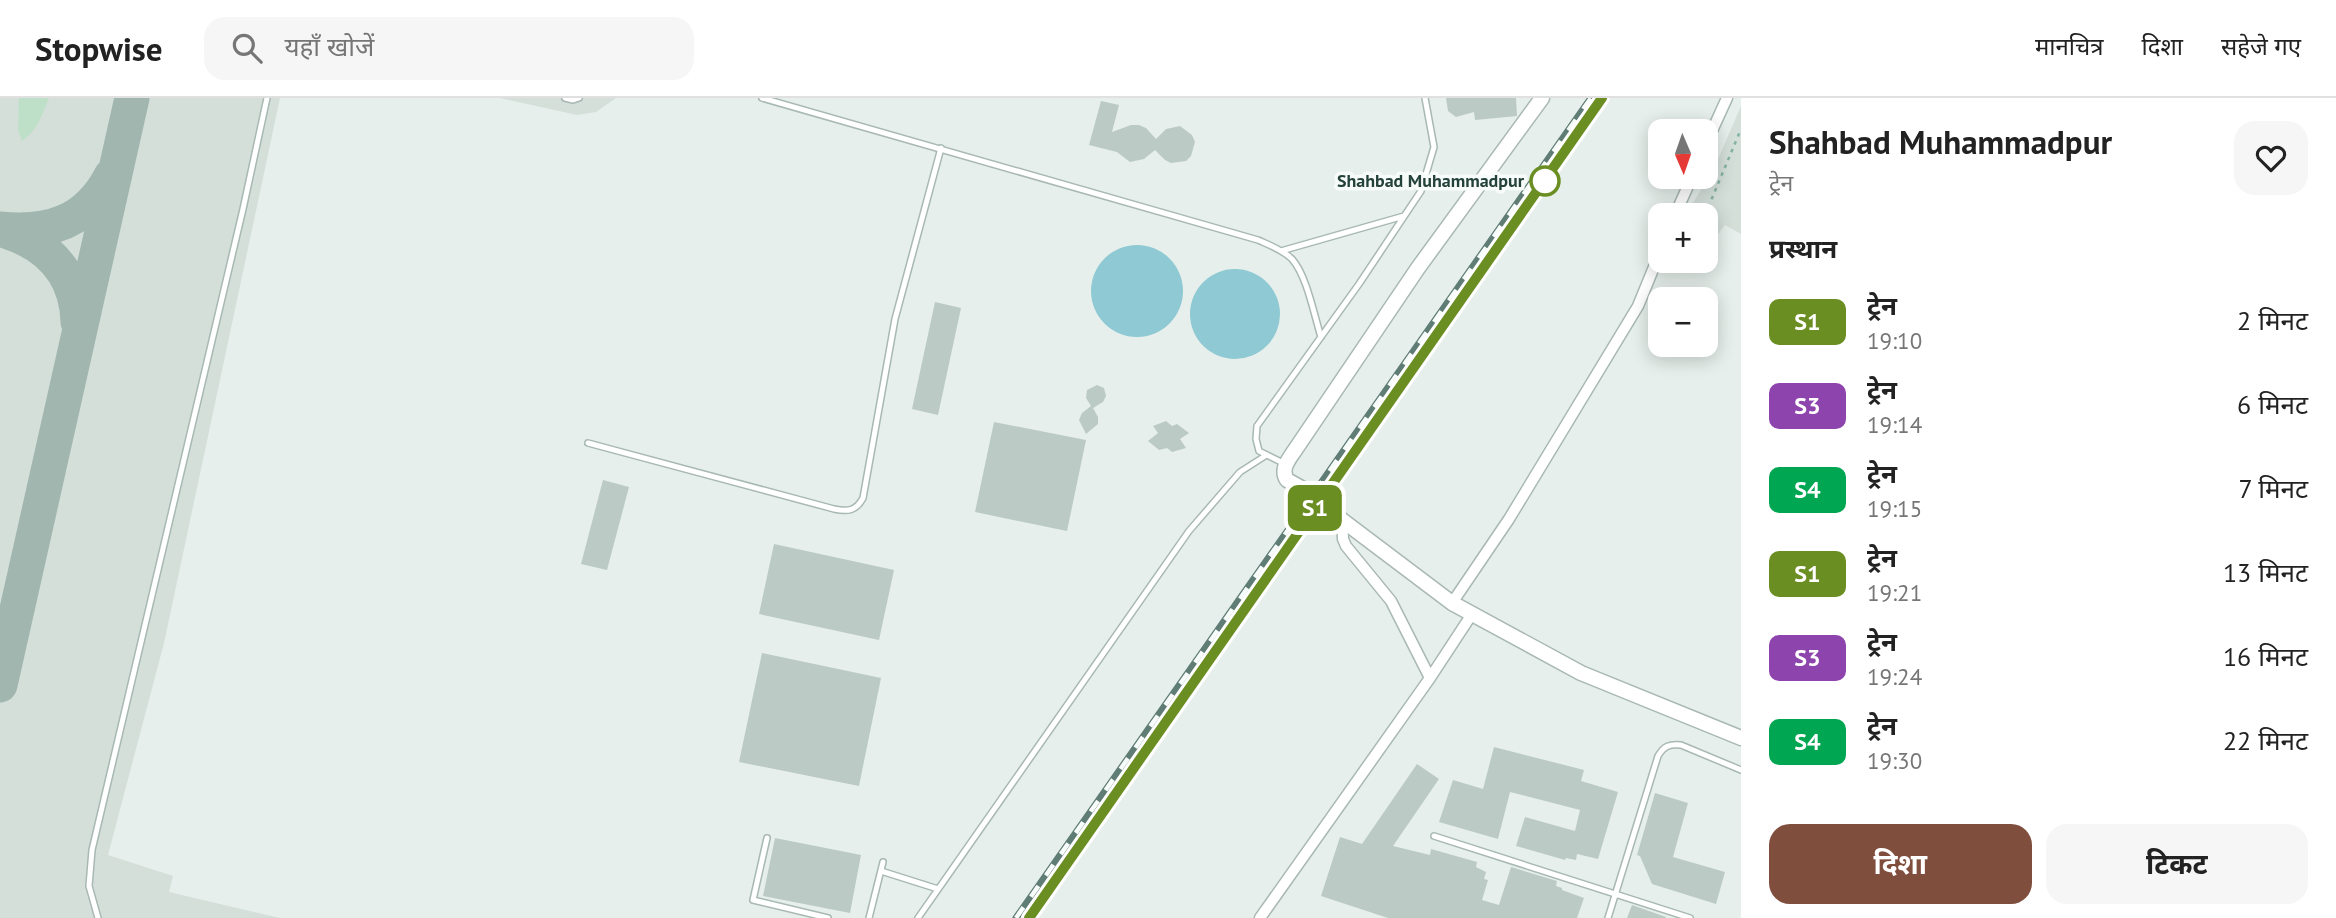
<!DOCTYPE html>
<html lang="hi">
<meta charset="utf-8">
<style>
body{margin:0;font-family:"PT Sans","Noto Sans Devanagari",sans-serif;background:#f6f6f6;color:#222;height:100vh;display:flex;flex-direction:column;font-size:26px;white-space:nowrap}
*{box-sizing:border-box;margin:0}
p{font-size:23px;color:#767676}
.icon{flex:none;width:38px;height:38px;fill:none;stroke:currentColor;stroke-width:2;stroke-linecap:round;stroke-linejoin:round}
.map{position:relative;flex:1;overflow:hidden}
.panel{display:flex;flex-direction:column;background:#fff;width:595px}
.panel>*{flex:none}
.badge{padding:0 14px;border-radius:10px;font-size:24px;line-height:46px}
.needle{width:46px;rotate:178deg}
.buttons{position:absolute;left:1648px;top:21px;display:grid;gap:14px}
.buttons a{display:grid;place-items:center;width:70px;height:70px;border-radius:14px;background:#fff;box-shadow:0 4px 18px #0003;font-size:35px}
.map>.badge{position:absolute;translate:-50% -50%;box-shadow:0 0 0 4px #fff}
h2{padding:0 28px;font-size:26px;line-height:63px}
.round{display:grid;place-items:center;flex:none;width:74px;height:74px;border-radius:21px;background:#f6f6f6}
.head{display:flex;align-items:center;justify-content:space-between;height:119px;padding:0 28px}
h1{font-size:33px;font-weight:700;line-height:52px}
.action{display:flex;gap:14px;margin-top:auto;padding:14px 28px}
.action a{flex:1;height:80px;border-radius:21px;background:#804e3d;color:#fff;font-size:28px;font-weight:700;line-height:80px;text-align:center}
.action a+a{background:#f6f6f6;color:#222}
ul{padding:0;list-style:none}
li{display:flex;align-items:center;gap:21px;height:84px;padding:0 28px}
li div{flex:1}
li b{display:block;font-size:26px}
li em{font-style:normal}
li .badge{min-width:77px;font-weight:700;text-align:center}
header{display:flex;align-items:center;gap:42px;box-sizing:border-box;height:98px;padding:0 35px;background:#fff;border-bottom:2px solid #e0e0e0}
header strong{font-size:33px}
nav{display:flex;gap:38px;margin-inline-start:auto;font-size:24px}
.search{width:490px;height:63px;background:#f6f6f6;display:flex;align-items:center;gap:18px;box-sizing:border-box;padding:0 24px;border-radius:21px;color:#767676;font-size:26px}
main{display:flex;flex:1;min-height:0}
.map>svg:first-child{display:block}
.built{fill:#d4dfda}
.green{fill:#bfe0c8}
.water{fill:#8ec9d4}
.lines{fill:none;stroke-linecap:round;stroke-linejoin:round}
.taxiway{stroke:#a2b6b0;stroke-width:35}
.building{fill:#bbcac4}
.service-casing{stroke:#a8b8b2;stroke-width:8}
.minor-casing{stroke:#a8b8b2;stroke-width:13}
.tertiary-casing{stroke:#a8b8b2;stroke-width:17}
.path{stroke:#86b3a5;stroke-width:2.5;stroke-dasharray:3.5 5;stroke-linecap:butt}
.service{stroke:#fff;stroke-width:5}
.minor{stroke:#fff;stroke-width:10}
.tertiary{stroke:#fff;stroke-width:14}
.rail-casing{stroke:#5f7d75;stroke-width:7}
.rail{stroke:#f7fbf9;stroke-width:4.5;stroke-dasharray:13;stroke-linecap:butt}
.line-casing{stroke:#fff;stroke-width:16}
.line{stroke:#6b8e23;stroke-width:10}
.stop-dot{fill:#fff;stroke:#6b8e23;stroke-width:3.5}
.labels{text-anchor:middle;stroke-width:7;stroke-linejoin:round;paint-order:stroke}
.stop-label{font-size:18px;font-weight:bold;fill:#24423a;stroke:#f7fbf9;text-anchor:end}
</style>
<header>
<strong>Stopwise</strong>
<div class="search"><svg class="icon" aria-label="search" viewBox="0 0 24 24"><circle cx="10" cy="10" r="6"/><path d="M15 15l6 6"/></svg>यहाँ खोजें</div>
<nav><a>मानचित्र</a><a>दिशा</a><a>सहेजे गए</a></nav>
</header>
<main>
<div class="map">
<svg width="1741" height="820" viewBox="0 0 1741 820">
<rect width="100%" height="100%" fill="#e6efeb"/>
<path class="built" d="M0 0H280L164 545 108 757 173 778 169 794 280 820H0Z
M500 0H616L596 14 577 17Z
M1741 8V136L1725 127 1716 139 1706 134V117H1685L1712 75Z"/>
<path class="green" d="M19 0H49C42 17 38 32 22 43L18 32Z"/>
<path class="water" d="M1091 193a46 46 0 1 1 92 0a46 46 0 1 1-92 0Z
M1190 216a45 45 0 1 1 90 0a45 45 0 1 1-90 0Z"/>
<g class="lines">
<path class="taxiway" d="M0 131C49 136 87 124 111 78
M6 133C49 147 77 177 78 224
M0 587 132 0"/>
</g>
<path class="building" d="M1446 0H1516L1517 18 1475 22 1474 14 1456 19 1448 13Z
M1101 3 1119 7 1112 34 1131 27H1139L1146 30 1156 41 1166 31 1180 28 1192 37 1195 44 1191 58 1186 63 1171 65 1165 62 1155 52 1144 61 1130 64 1117 54 1089 47Z
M935 204 961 210 938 317 912 311Z
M1097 287 1104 290 1106 298 1103 304 1093 310 1098 319V326L1086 336 1079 322 1082 315 1091 308 1086 300 1087 292Z
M1166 323 1172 328 1177 326 1189 335 1180 341 1186 350 1172 354 1167 350 1159 352 1148 343 1158 335 1153 328Z
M994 324 1086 342 1067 433 975 414Z
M603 382 629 389 607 472 581 466Z
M774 446 894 472 879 542 759 516Z
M762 555 881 580 859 688 739 664Z
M1494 649 1584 672 1581 683 1618 694 1598 761 1577 756 1576 762 1566 760 1565 762 1516 748 1525 719 1575 733 1580 712 1510 694 1498 741 1439 724 1453 682 1483 691Z
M1417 666 1439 681 1393 748 1430 757 1431 751 1477 764 1476 769 1486 774 1484 781 1488 782 1482 802 1499 807 1511 769 1557 783 1556 788 1562 790V792L1584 800 1577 820H1388L1321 798 1340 739 1362 746Z
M1655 695 1688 705 1673 759 1725 774 1716 806 1652 786 1640 758 1637 757Z
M775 740 861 757 850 815 763 798Z
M1632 807 1666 819V820H1627Z"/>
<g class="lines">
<g class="service-casing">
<path id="service" d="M565 0 573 2 579 0
M762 0 1258 142C1269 147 1283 152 1292 161 1307 178 1314 217 1321 239
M1281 153 1404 118
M588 345 834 411C848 414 856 413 863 400L895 221 941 50
M1285 366 1259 353 1256 341 1257 328 1359 186 1421 93 1434 49 1425 0
M1434 738 1690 820
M767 740 753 802 828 820
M881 773 938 791
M98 820 89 788 92 752 243 111 267 0
M869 820 883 764
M918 820 1189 433 1240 374 1265 358
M1608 820 1658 658C1664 648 1669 646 1681 647L1741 672"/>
</g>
<g class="minor-casing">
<path id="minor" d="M1706 46 1727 0
M1675 117 1692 79
M1342 422 1343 441 1346 448 1391 503 1430 580
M1452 505 1509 421 1638 208 1661 152
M1260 820 1430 580 1472 516"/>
</g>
<g class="tertiary-casing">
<path id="tertiary" d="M1542 0 1418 170 1295 352C1289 361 1280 371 1287 382L1312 396 1342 422 1452 505 1581 575 1741 640"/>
</g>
<path class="path" d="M1705 117 1741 31"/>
<use href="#service" class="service"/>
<use href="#minor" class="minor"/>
<use href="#tertiary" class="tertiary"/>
<g class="rail-casing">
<path id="rail" d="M1016 820 1591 0"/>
</g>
<use href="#rail" class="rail"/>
</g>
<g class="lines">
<g class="line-casing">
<path id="line" d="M1029 820 1602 0"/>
</g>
<use href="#line" class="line"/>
</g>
<circle class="stop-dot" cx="1545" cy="83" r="14"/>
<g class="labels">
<g class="stop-label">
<text x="1524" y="89">Shahbad Muhammadpur</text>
</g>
</g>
</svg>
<div class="buttons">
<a><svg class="needle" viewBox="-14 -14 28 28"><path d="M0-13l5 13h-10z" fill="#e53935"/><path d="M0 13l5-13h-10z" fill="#767676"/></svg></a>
<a>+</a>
<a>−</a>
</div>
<b class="badge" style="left:1315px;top:410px;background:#6b8e23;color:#fff">S1</b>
</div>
<section class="panel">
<div class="head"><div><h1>Shahbad Muhammadpur</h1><p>ट्रेन</p></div><a class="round"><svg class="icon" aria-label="heart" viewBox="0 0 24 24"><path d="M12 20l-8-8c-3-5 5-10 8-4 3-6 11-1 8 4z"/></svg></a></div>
<h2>प्रस्थान</h2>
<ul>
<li><span class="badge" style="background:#6b8e23;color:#fff">S1</span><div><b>ट्रेन</b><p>19:10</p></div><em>2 मिनट</em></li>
<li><span class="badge" style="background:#8e44ad;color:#fff">S3</span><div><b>ट्रेन</b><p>19:14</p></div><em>6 मिनट</em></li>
<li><span class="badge" style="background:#00a651;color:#fff">S4</span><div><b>ट्रेन</b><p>19:15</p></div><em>7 मिनट</em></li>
<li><span class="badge" style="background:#6b8e23;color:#fff">S1</span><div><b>ट्रेन</b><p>19:21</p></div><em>13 मिनट</em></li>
<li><span class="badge" style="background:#8e44ad;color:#fff">S3</span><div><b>ट्रेन</b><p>19:24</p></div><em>16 मिनट</em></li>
<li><span class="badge" style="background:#00a651;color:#fff">S4</span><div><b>ट्रेन</b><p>19:30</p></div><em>22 मिनट</em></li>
</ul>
<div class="action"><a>दिशा</a><a>टिकट</a></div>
</section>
</main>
